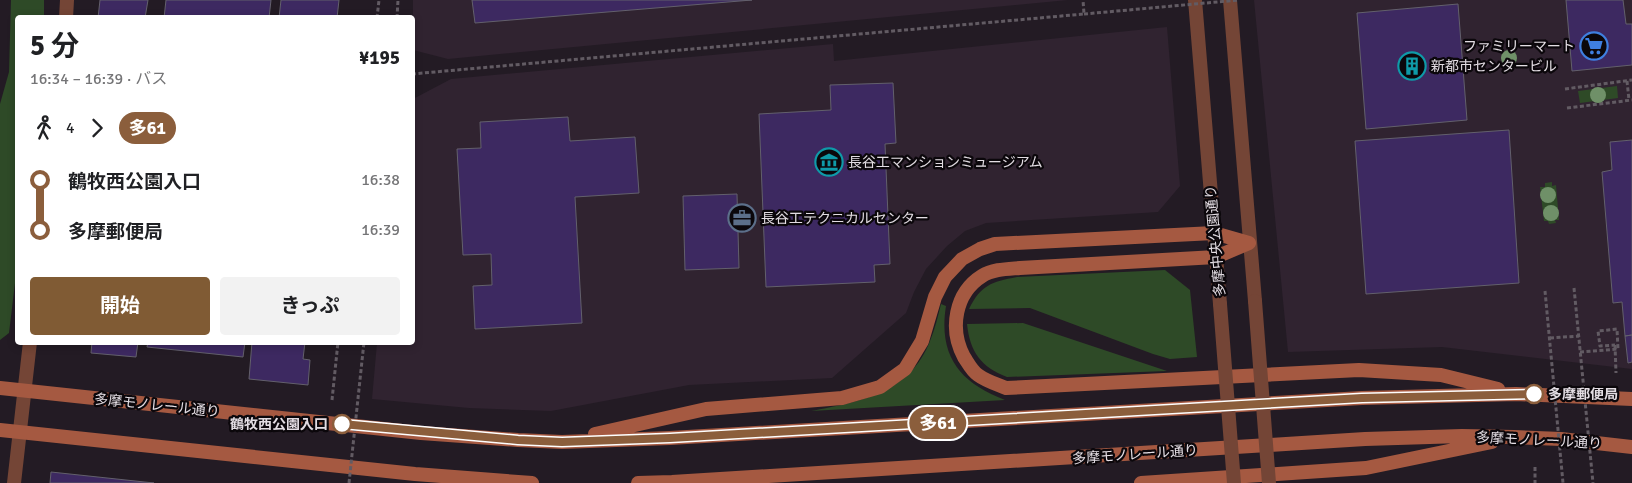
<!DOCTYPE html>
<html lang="ja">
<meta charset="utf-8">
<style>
body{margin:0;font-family:Signika,"Noto Sans JP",sans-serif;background:#f2f2f2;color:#202124;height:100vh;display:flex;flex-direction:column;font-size:19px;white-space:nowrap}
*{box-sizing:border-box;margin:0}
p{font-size:16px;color:#757577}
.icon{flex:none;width:28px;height:28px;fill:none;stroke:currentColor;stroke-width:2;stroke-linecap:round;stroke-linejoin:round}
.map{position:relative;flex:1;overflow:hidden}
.details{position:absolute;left:15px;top:15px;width:400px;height:330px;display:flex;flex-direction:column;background:#fff;border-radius:5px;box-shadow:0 2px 8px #0003}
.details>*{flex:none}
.badge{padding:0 10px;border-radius:16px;font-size:18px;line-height:32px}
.map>.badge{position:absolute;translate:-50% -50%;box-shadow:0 0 0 2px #fff}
.legs{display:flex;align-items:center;gap:8px;height:55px;padding:0 15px;font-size:16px}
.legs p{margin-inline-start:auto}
.summary{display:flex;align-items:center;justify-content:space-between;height:85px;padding:0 15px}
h1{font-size:28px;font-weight:700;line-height:38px}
.primary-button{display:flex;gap:10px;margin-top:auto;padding:10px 15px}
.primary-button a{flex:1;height:58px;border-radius:5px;background:#805b34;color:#fff;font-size:20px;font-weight:700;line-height:58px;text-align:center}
.primary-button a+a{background:#f2f2f2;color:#202124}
ul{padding:0 15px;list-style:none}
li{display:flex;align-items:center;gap:18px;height:50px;font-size:19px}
li i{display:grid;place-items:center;width:8px;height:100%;margin:0 6px;background:currentColor}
li i::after{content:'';width:12px;height:12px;margin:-6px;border:4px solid;border-radius:50%;background:#fff}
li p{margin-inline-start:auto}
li:first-child i{background:linear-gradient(#0000 50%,currentColor 0)}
li:last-child i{background:linear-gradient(currentColor 50%,#0000 0)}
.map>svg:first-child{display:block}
.built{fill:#302330}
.green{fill:#2e4a27}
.building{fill:#3d2961;stroke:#63606c}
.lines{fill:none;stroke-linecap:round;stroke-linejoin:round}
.path{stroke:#625b63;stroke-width:3;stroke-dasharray:4 2.5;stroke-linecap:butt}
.tertiary{stroke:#744536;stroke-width:14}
.secondary{stroke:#a55941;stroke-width:14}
.path-bridge{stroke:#625b63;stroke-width:3;stroke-dasharray:4 2.5;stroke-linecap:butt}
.tertiary-bridge{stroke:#744536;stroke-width:14}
.tree{fill:#6f9068}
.line-1-casing{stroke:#fff;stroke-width:11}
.line-1{stroke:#8b5e3c;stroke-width:8}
.stop-1-dot{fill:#fff;stroke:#8b5e3c;stroke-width:2.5}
.labels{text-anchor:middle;stroke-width:4.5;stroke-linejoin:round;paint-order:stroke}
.poi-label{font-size:14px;fill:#e3dde3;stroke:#0b070b;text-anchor:start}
.street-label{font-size:14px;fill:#e3dde3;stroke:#0b070b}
.stop-label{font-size:14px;font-weight:bold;fill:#e3dde3;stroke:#0b070b;text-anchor:start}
</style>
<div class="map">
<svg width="1632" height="483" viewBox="0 0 1632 483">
<rect width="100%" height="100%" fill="#231b24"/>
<path class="built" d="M413 0H1068L448 59 413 50Z
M1254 0H1632V369L1442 347 1288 352Z
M1167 27 1180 186 1158 212 986 223 965 231 947 246 926 269 914 292 906 313 832 378 689 385 551 411 469 408 372 399 377 343 412 342 413 99 451 79 833 44 834 61Z"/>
<path class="green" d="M11 0H44V17L18 18V258L9 333 0 340V104L9 72Z
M1617 86 1618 98 1580 103 1578 91Z
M1552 182V186L1556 185 1559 220H1555L1556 223 1549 224 1548 221H1544L1540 187H1545V183Z
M1165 270 1190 290 1197 357 1170 359 1153 354 1030 308 969 309C981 285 991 282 1017 277Z
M941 304 946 306C938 356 960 383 1005 400L811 411C859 402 910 393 930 341 935 329 938 316 941 304Z
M1023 323 1167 371 1007 377C981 367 970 352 967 324Z"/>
<path class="building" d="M100 0H148L145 18H98Z
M166 0H271L269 18H164Z
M281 0H339L337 18H279Z
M472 0H752L475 23Z
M1566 0H1623L1626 24H1632V65L1572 71Z
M1458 4 1467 120 1366 129 1357 13Z
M893 83 896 143 885 144 890 264 874 265 875 282 766 287 759 114 831 110 830 85Z
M568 117 570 141 635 137 639 193 575 197 582 323 475 329 473 286 492 285 491 254 463 255 457 149 481 148 480 122Z
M1509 130 1519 283 1366 294 1355 141Z
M1632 140V335L1625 336 1622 302 1613 303 1602 172 1612 170 1610 142Z
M737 194 739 268 685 270 683 196Z
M1632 335V362L1628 363 1625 336Z
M92 342H138L136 357 91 353Z
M148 342H245L243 357 147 347Z
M252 342H305L303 359 310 360 308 385 249 379Z
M51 472 154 483H50Z"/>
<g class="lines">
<path class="path" d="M377 18 379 0
M397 18 398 0
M412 74 1084 14 1083 0
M1627 81 1629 100
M1565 89 1632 80
M1567 108 1632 100
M1550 338 1579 336
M1615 345 1616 373
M332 400 338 342
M1535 467V483"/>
<path class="tertiary" d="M1195 0 1220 304
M1230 0 1255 301
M66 18 67 0
M14 483 30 342"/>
<path class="secondary" d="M1249 243 1216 257 1020 268C1008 269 993 269 982 276 955 293 949 329 964 357 968 363 972 371 978 375 986 381 996 384 1006 388L1359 370 1441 375 1498 389
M0 388 421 433 518 440 562 442 670 438 1362 398 1516 394 1632 399
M0 430 415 474 532 483
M595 434 706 409 842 398 880 387 905 369 922 341 935 297 945 277 962 259 980 249 995 244 1214 233 1249 243
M638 483 672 482 1365 439 1462 436 1514 437 1561 439 1632 447
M1141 483 1366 468 1492 442"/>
<path class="path-bridge" d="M1084 14 1239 0
M1574 288 1593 483
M1545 291 1563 483
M1580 352 1618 349 1617 329 1598 331 1600 346 1615 345
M349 483 364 342"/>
<path class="tertiary-bridge" d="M1255 301 1269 483
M1220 304 1234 483"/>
</g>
<g class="tree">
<circle cx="1509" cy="58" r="8"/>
<circle cx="1598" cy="95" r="8"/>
<circle cx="1548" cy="195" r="8"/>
<circle cx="1551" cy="213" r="8"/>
</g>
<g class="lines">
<g class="line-1-casing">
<path id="line-1" d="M342 424 518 440 562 442 670 438 1362 398 1534 394"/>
</g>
<use href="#line-1" class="line-1"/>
</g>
<defs>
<g id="supermarket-ring" transform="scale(1.4375)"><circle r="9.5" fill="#0b070b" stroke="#3f7fe0" stroke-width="1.5"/><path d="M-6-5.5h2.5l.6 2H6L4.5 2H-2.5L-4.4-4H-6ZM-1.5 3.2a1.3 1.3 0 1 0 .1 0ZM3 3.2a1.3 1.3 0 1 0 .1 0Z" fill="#3f7fe0"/></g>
<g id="building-ring" transform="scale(1.4375)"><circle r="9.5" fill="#0b070b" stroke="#0f9aa8" stroke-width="1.5"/><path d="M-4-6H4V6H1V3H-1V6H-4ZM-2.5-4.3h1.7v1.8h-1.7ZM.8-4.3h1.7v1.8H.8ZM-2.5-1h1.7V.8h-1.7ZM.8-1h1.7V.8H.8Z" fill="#0f9aa8"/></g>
<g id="museum-ring" transform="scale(1.4375)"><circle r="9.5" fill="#0b070b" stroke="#0f9aa8" stroke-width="1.5"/><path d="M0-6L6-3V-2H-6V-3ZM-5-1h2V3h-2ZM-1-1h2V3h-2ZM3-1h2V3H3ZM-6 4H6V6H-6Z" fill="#0f9aa8"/></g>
<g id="office-ring" transform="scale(1.4375)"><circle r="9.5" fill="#0b070b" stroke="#5c6f8a" stroke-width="1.5"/><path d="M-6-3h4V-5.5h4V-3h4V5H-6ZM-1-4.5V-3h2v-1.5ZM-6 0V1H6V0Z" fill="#5c6f8a"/></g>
</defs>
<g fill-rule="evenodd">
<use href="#supermarket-ring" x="1594" y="46"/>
<use href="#building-ring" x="1412" y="66"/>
<use href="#museum-ring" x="829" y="162"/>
<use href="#office-ring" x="742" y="218"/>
</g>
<g class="stop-1-dot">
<circle cx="1534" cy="394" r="9"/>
<circle cx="342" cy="424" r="9"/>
</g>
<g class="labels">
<g class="poi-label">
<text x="1575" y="51" text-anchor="end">ファミリーマート</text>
<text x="1431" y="71">新都市センタービル</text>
<text x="848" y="167">長谷工マンションミュージアム</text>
<text x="761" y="223">長谷工テクニカルセンター</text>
</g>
<g class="street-label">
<text transform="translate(1215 241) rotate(-95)" y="5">多摩中央公園通り</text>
<text transform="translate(157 405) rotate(6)" y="5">多摩モノレール通り</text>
<text transform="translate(1539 440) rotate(3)" y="5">多摩モノレール通り</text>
<text transform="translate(1135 454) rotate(-4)" y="5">多摩モノレール通り</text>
</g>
<g class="stop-label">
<text x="1548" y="399">多摩郵便局</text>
<text x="328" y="429" text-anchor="end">鶴牧西公園入口</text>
</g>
</g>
</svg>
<b class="badge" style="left:938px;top:423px;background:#8b5e3c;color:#fff">多61</b>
<section class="details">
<div class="summary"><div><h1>5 分</h1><p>16:34 – 16:39 · バス</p></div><b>¥195</b></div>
<div class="legs"><svg class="icon" aria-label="walk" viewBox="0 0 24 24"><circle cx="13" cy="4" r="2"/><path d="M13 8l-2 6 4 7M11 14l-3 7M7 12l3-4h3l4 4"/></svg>4<svg class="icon" aria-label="forward" viewBox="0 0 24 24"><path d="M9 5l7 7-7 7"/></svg><b class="badge" style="background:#8b5e3c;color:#fff">多61</b></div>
<ul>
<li><i style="color:#8b5e3c"></i><b>鶴牧西公園入口</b><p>16:38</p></li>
<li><i style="color:#8b5e3c"></i><b>多摩郵便局</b><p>16:39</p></li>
</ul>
<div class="primary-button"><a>開始</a><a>きっぷ</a></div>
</section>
</div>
